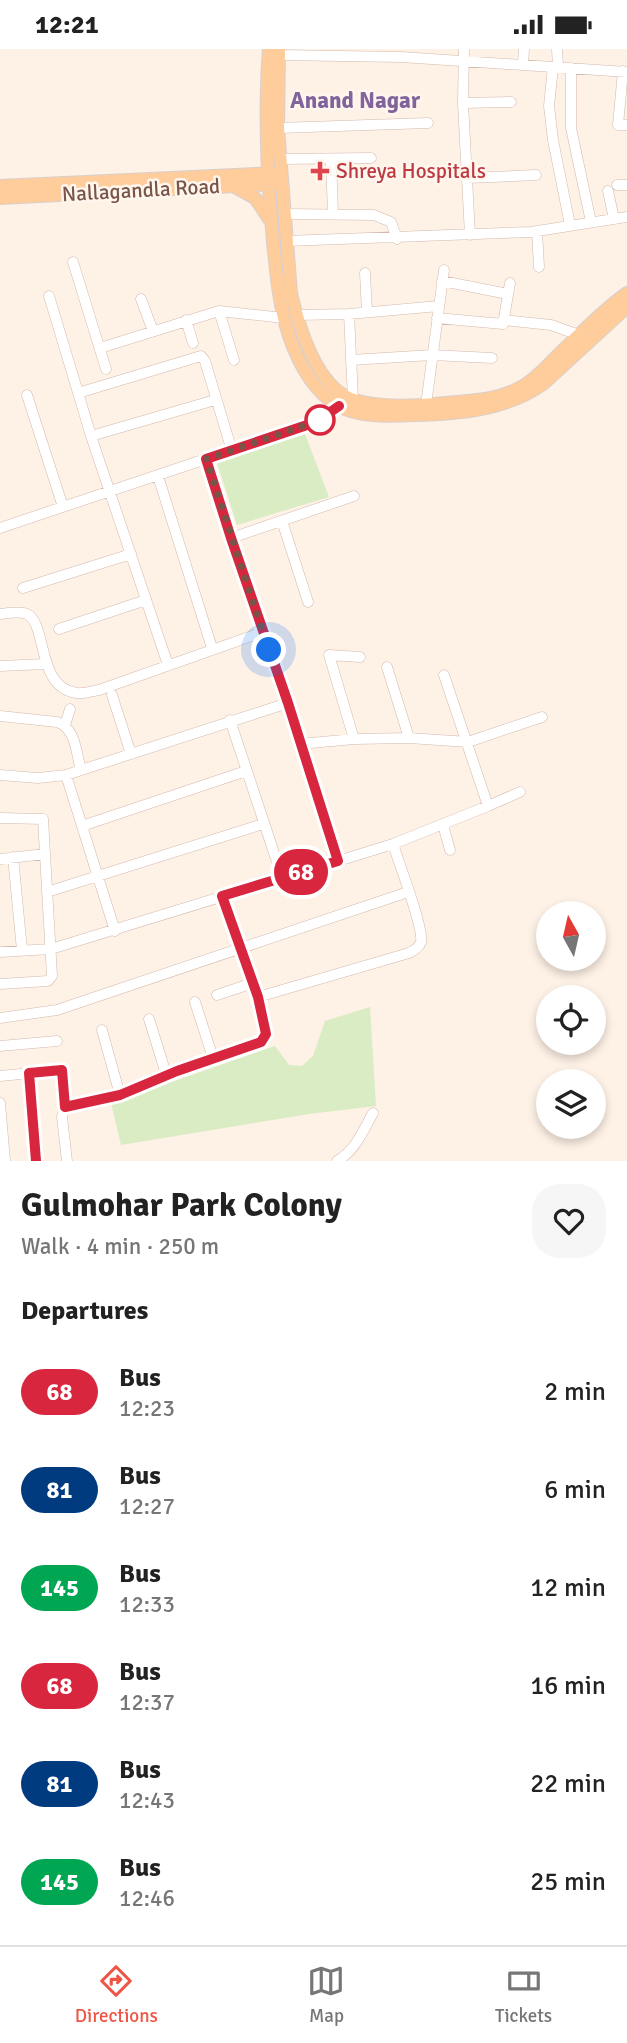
<!DOCTYPE html>
<meta charset="utf-8">
<style>
body{margin:0;font-family:Signika,sans-serif;background:#f6f6f6;color:#222;height:100vh;display:flex;flex-direction:column;font-size:26px;white-space:nowrap}
*{box-sizing:border-box;margin:0}
p{font-size:23px;color:#767676}
.icon{flex:none;width:38px;height:38px;fill:none;stroke:currentColor;stroke-width:2;stroke-linecap:round;stroke-linejoin:round}
.map{position:relative;height:1112px;overflow:hidden}
.side{display:flex;flex-direction:column;background:#fff;flex:1}
.side>*{flex:none}
.badge{padding:0 14px;border-radius:23px;font-size:24px;line-height:46px}
.needle{width:46px;rotate:352deg}
.controls{position:absolute;left:536px;top:852px;display:grid;gap:14px}
.controls a{display:grid;place-items:center;width:70px;height:70px;border-radius:50%;background:#fff;box-shadow:0 4px 10px #0003;font-size:35px}
.you{position:absolute;width:35px;height:35px;margin:-18px;border:5px solid #fff;border-radius:50%;background:#1a73e8;box-shadow:0 0 0 10px #1a73e833}
.map>.badge{position:absolute;translate:-50% -50%;box-shadow:0 0 0 4px #fff}
h2{padding:0 21px;font-size:26px;line-height:63px}
.round{display:grid;place-items:center;flex:none;width:74px;height:74px;border-radius:28px;background:#f6f6f6}
.overview{display:flex;align-items:center;justify-content:space-between;height:119px;padding:0 21px}
h1{font-size:33px;font-weight:700;line-height:52px}
ul{padding:0;list-style:none}
li{display:flex;align-items:center;gap:21px;height:98px;padding:0 21px}
li div{flex:1}
li b{display:block;font-size:26px}
li em{font-style:normal}
li .badge{min-width:77px;font-weight:700;text-align:center}
.status{display:flex;justify-content:space-between;align-items:center;height:49px;padding:0 35px;background:#fff;direction:ltr}
.status svg{height:19px;fill:currentColor}
.menu{display:flex;justify-content:space-around;align-items:center;height:98px;border-top:2px solid #e0e0e0;background:#fff;font-size:19px;color:#767676}
.menu a{display:grid;justify-items:center;gap:4px}
.menu .current{color:#e54}
.map>svg:first-child{display:block}
.green{fill:#d9ecc3}
.lines{fill:none;stroke-linecap:round;stroke-linejoin:round}
.minor-casing{stroke:#d3b9ad;stroke-width:11}
.major-casing{stroke:#d9cfcc;stroke-width:14}
.minor{stroke:#fff;stroke-width:10}
.major{stroke:#ffcd9b;stroke-width:12}
.line-casing{stroke:#fff;stroke-width:16}
.line{stroke:#d7263d;stroke-width:10}
.walk{stroke:#795449;stroke-width:7;stroke-dasharray:0 12.6}
.health-dot{fill:#e0444e;stroke:#fff6ed;stroke-width:2.5}
.stop-dot{fill:#fff;stroke:#d7263d;stroke-width:3.5}
.labels{text-anchor:middle;stroke-width:5;stroke-linejoin:round;paint-order:stroke}
.health-label{font-size:21px;fill:#be3a42;stroke:#fff6ed;text-anchor:start}
.street-label{font-size:21px;fill:#795449;stroke:#fff6ed}
.neighbourhood-label{font-size:23px;font-weight:bold;fill:#82649c;stroke:#fff6ed}
</style>
<div class="status"><b>12:21</b><svg viewBox="0 0 49 12"><path d="M0 12V9h3v3zM5 12V6h3v6zM10 12V3h3v9zM15 12V0h3v12zM26 1h20v11H26zM47 4h2v5h-2z"/></svg></div>
<div class="map">
<svg width="627" height="1112" viewBox="0 0 627 1112">
<rect width="100%" height="100%" fill="#fef1e6"/>
<path class="green" d="M305 385 329 448 237 476 216 411Z
M370 958 376 1057 309 1065 121 1096 111 1054 275 997 289 1016 302 1017 313 1007 325 972Z"/>
<g class="lines">
<g class="minor-casing">
<path id="minor" d="M464 0 463 54 470 186
M557 0 558 18
M279 6 401 8 627 23
M523 16 524 0
M553 18 549 57 553 91 570 176
M571 19V79L591 173
M623 22 618 76H627
M463 54 511 53
M278 79 428 74
M281 110 371 109
M331 110 333 165
M467 129 536 126
M617 136H627
M608 142 614 170
M285 165 374 166 391 173 397 190
M537 182 539 218
M286 192 531 183 627 168
M73 213 106 320
M365 224 367 263
M442 232 508 245
M49 247 91 387 168 616
M141 250 153 282
M219 262 234 311
M349 265 353 350
M296 266 349 265 439 257
M437 269 503 275 510 234
M186 271 193 294
M503 271 551 276 579 286
M100 299 219 262 284 269
M351 311 432 306 492 309
M78 344 201 307 205 312 232 402
M27 346 63 458
M426 356 444 221
M91 387 215 351
M206 410 231 489 288 654 338 812 393 795 488 757 444 626
M158 427 212 599
M282 472 308 553
M0 479 316 373 339 357
M231 489 354 447
M23 539 131 505
M0 565C8 564 20 562 27 565 48 576 36 639 77 644 84 645 92 642 99 641L263 583
M59 580 146 551
M0 617 45 615
M387 618 409 689
M112 646 131 705
M0 667 57 673C76 679 76 704 81 721
M230 671 282 828
M65 676 70 660
M354 690 329 606 360 608
M300 695 354 690 409 689 468 693 542 668
M0 726 38 729 66 726 288 654
M66 726 115 882
M488 757 520 743
M0 769 43 770 52 927 48 932 0 935
M443 776 450 801
M82 777 246 722
M13 808 22 901
M0 810 45 805
M47 843 263 775
M0 903 51 900 338 812
M217 946 253 934
M258 948 409 904C414 901 419 899 421 893 424 879 398 812 393 795
M195 953 213 1009
M0 969 57 961 408 843
M149 970 167 1028
M102 981 120 1046
M0 997 57 992
M29 1024 36 1112
M0 1027 62 1021 65 1058 62 1068 67 1112
M0 1054 5 1112
M65 1058 120 1046 213 1009 261 993 266 985 258 948 222 847
M337 1112C355 1102 363 1082 373 1064"/>
</g>
<g class="major-casing">
<path id="major" d="M269 0C264 64 267 128 273 192 276 224 279 256 289 287 298 313 312 341 337 356 358 369 391 367 415 366 459 365 506 361 543 335L627 258
M279 0 278 79 291 244C299 278 317 339 354 351 383 359 416 357 445 354 471 352 500 351 523 337 537 329 548 316 559 305 581 284 602 262 627 244
M0 137 276 124
M235 138 255 149 269 170
M0 149 276 135"/>
</g>
<use href="#minor" class="minor"/>
<use href="#major" class="major"/>
</g>
<g class="lines">
<g class="line-casing">
<path id="line" d="M36 1112 29 1024 62 1021 65 1058 120 1046 177 1022 261 993 266 985 258 948 222 847 338 812 288 654 231 489 206 410 316 373 339 357"/>
</g>
<use href="#line" class="line"/>
<path class="walk" d="M269 601 206 410 323 370 320 371"/>
</g>
<path class="health-dot" d="M316.5 111.5h7v7h7v7h-7v7h-7v-7h-7v-7h7z"/>
<circle class="stop-dot" cx="320" cy="371" r="14"/>
<g class="labels">
<g class="health-label">
<text x="336" y="129">Shreya Hospitals</text>
</g>
<g class="street-label">
<text transform="translate(141 141) rotate(-3)" y="7">Nallagandla Road</text>
</g>
<g class="neighbourhood-label">
<text x="355" y="59">Anand Nagar</text>
</g>
</g>
</svg>
<div class="controls">
<a><svg class="needle" viewBox="-14 -14 28 28"><path d="M0-13l5 13h-10z" fill="#e53935"/><path d="M0 13l5-13h-10z" fill="#767676"/></svg></a>
<a><svg class="icon" aria-label="locate" viewBox="0 0 24 24"><circle cx="12" cy="12" r="6"/><path d="M12 2v4M12 18v4M2 12h4M18 12h4"/></svg></a>
<a><svg class="icon" aria-label="layers" viewBox="0 0 24 24"><path d="M12 4l9 5-9 5-9-5zM3 14l9 5 9-5"/></svg></a>
</div>
<div class="you" style="left:269px;top:601px"></div>
<b class="badge" style="left:301px;top:823px;background:#d7263d;color:#fff">68</b>
</div>
<section class="side">
<div class="overview"><div><h1>Gulmohar Park Colony</h1><p>Walk · 4 min · 250 m</p></div><a class="round"><svg class="icon" aria-label="heart" viewBox="0 0 24 24"><path d="M12 20l-8-8c-3-5 5-10 8-4 3-6 11-1 8 4z"/></svg></a></div>
<h2>Departures</h2>
<ul>
<li><span class="badge" style="background:#d7263d;color:#fff">68</span><div><b>Bus</b><p>12:23</p></div><em>2 min</em></li>
<li><span class="badge" style="background:#003b80;color:#fff">81</span><div><b>Bus</b><p>12:27</p></div><em>6 min</em></li>
<li><span class="badge" style="background:#00a651;color:#fff">145</span><div><b>Bus</b><p>12:33</p></div><em>12 min</em></li>
<li><span class="badge" style="background:#d7263d;color:#fff">68</span><div><b>Bus</b><p>12:37</p></div><em>16 min</em></li>
<li><span class="badge" style="background:#003b80;color:#fff">81</span><div><b>Bus</b><p>12:43</p></div><em>22 min</em></li>
<li><span class="badge" style="background:#00a651;color:#fff">145</span><div><b>Bus</b><p>12:46</p></div><em>25 min</em></li>
</ul>
</section>
<nav class="menu">
<a class="current"><svg class="icon" aria-label="directions" viewBox="0 0 24 24"><path d="M12 3l9 9-9 9-9-9zM9 14v-3h6M13 9l2 2-2 2"/></svg>Directions</a>
<a><svg class="icon" aria-label="map" viewBox="0 0 24 24"><path d="M3 6l6-2 6 2 6-2v14l-6 2-6-2-6 2zM9 4v14M15 6v14"/></svg>Map</a>
<a><svg class="icon" aria-label="tickets" viewBox="0 0 24 24"><path d="M3 7h18v10H3zM15 7v10"/></svg>Tickets</a>
</nav>
